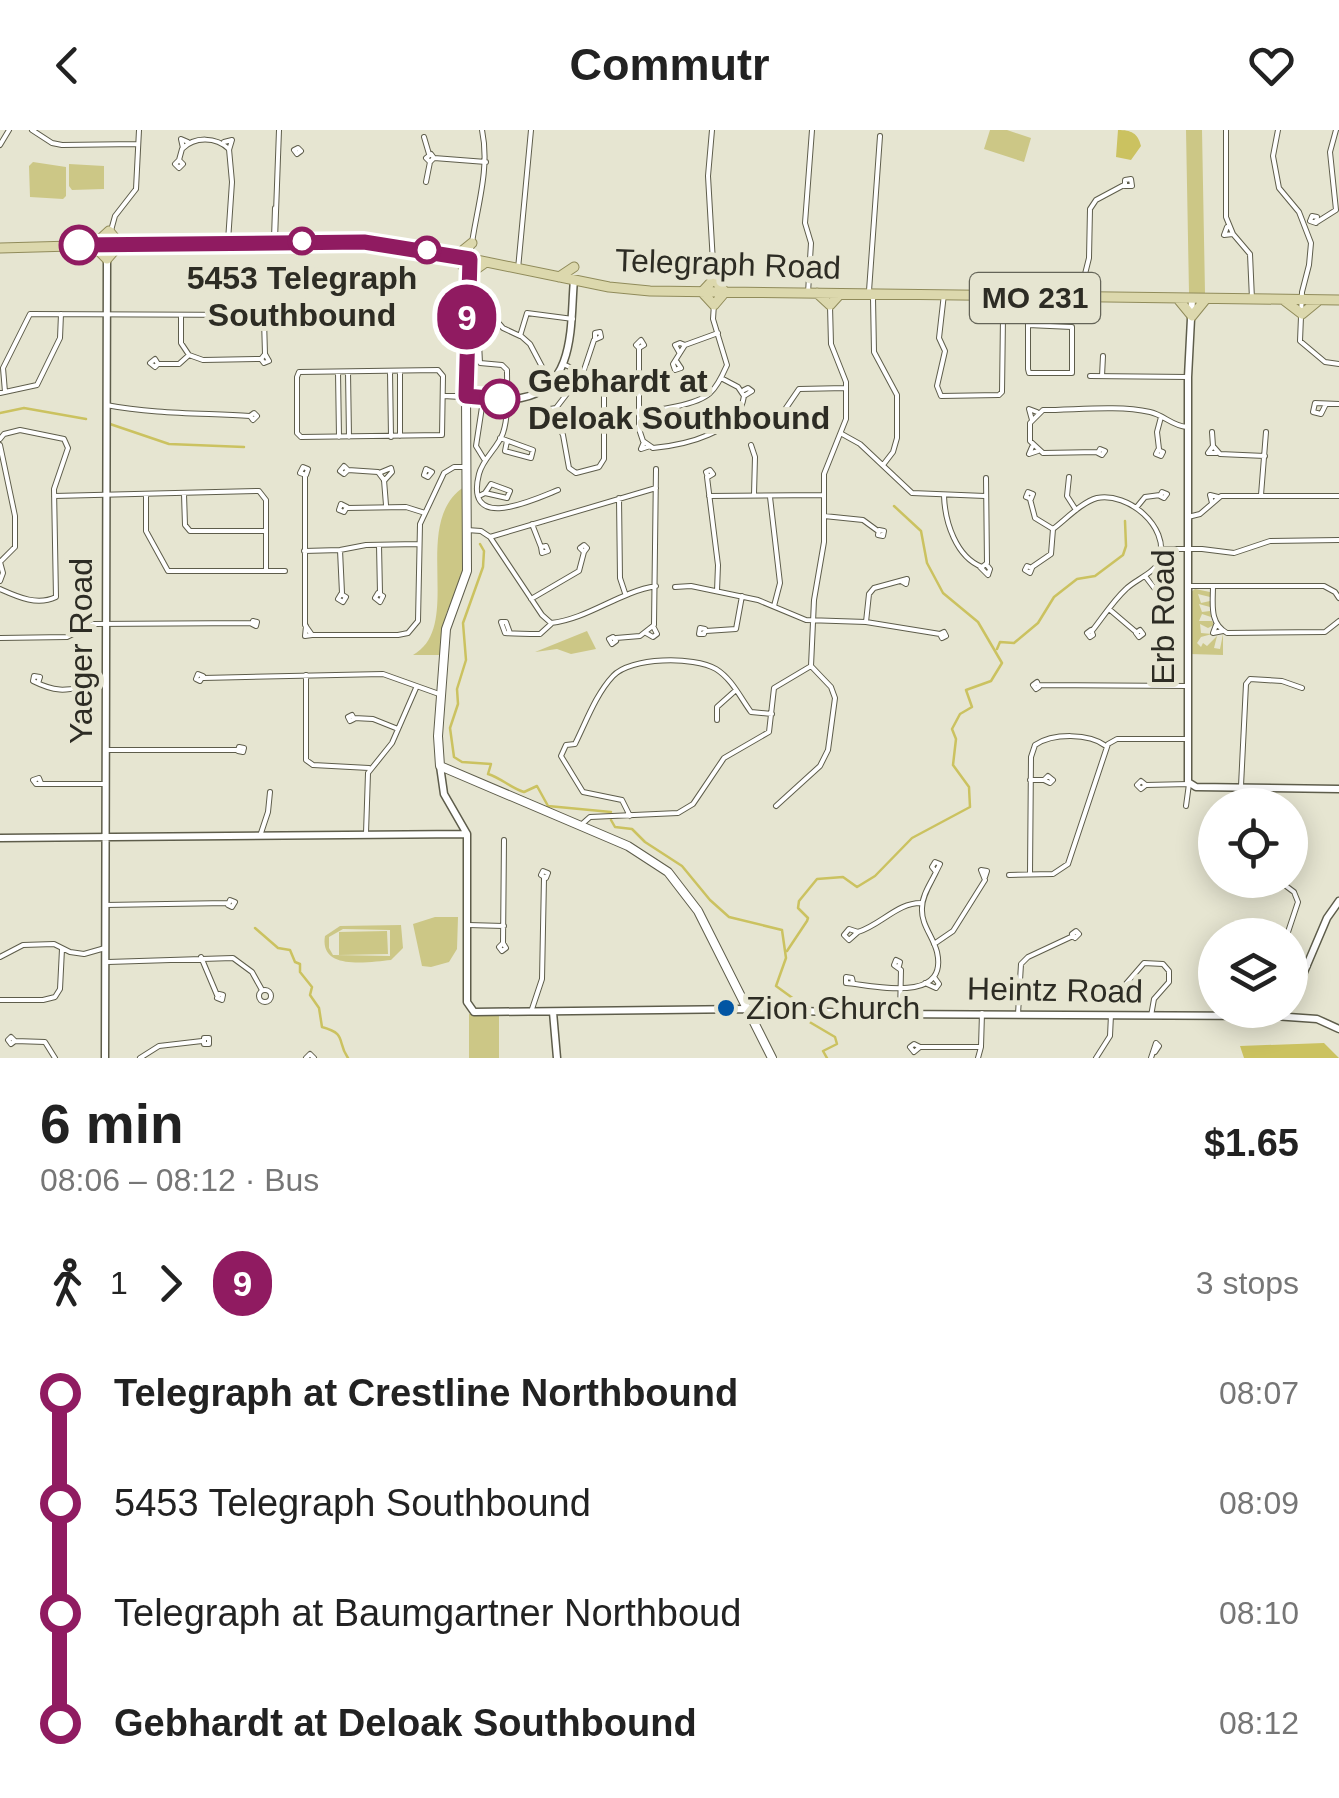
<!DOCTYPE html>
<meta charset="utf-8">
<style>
body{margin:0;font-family:Helvetica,sans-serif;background:#f6f6f6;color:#222;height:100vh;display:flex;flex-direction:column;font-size:38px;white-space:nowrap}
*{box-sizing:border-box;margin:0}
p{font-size:32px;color:#767676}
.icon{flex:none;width:55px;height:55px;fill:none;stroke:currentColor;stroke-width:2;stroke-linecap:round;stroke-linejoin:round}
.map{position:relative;height:928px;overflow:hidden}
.drawer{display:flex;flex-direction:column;background:#fff;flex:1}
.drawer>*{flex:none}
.badge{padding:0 20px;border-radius:32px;font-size:35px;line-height:65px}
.buttons{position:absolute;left:1198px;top:658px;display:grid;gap:20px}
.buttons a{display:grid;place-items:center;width:110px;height:110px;border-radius:50%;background:#fff;box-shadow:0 5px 25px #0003;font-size:50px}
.map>.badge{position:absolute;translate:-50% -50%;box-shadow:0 0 0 5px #fff}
.legs{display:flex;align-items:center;gap:15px;height:110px;padding:0 40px;font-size:32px}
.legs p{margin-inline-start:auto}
.summary{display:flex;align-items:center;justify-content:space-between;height:170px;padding:0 40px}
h1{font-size:55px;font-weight:700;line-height:75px}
ul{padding:0 40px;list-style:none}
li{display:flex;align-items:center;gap:35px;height:110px;font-size:38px}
li i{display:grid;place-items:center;width:15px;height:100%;margin:0 12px;background:currentColor}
li i::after{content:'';width:25px;height:25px;margin:-12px;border:8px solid;border-radius:50%;background:#fff}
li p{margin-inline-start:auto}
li:first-child i{background:linear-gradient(#0000 50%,currentColor 0)}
li:last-child i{background:linear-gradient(currentColor 50%,#0000 0)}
header{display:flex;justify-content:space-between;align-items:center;height:130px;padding:0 40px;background:#fff;font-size:45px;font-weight:700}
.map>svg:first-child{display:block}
.green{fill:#ccc786;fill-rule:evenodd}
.water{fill:#cbc260}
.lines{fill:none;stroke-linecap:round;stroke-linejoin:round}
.stream{stroke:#cbc260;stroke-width:2.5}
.minor-casing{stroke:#5e5d4b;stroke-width:6}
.tertiary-casing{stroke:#5e5d4b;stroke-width:9}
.secondary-casing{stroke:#5e5d4b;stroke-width:10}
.primary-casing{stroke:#908b5a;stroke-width:11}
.minor{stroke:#fff;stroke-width:4}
.tertiary{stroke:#fff;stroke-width:6}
.secondary{stroke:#fff;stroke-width:8}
.primary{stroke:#dcd8ad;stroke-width:9}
.line-1-casing{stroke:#fff;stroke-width:22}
.line-1{stroke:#901b61;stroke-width:15}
.stop-1-dot{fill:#fff;stroke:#901b61;stroke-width:5}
.poi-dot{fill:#0155a3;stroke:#e6e5d1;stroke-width:4}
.labels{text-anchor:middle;stroke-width:10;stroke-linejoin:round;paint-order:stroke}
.shield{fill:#e6e5d1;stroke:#646458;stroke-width:2.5}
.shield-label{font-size:30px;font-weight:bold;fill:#2d2c24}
.street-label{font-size:32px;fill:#2d2c24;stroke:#e6e5d1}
.stop-label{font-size:32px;font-weight:bold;fill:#2d2c24;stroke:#e6e5d1}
.poi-label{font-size:32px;fill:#2d2c24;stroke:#e6e5d1;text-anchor:start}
</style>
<header><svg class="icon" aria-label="back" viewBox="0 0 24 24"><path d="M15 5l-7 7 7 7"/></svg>Commutr<svg class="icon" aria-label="heart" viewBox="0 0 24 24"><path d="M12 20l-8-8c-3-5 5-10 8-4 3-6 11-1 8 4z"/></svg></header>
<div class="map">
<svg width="1339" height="928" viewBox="0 0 1339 928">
<rect width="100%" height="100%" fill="#e6e5d1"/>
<path class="green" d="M990 0H1007L1031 8 1024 32 984 19Z
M1186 0H1202L1205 163H1189Z
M33 32 66 37V66L63 69 30 67 29 36Z
M69 34 104 36V59L72 60 69 56Z
M464 357 463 445 446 484 442 525H413C465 496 409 393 464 357Z
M1195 459 1210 462V467L1198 464 1201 473 1210 471V477L1199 474 1202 482 1210 481 1211 487 1202 484 1199 491H1212L1214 495 1208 498 1200 494 1201 503 1212 504 1201 507 1197 513 1201 517 1203 513 1207 516 1217 506 1214 518 1220 519 1223 504V525L1190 524 1191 462Z
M587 501 596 519 571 524 557 519 535 522Z
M435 787H458L457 819 449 832 431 837 422 836 413 794Z
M401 795 403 818 391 830C369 832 319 841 325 806L340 796ZM343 799 390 800V826L333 825 329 818V807Z
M387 801 388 824 339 825V802Z
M469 884H499V928H469Z"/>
<path class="water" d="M1118 0C1131 0 1138 3 1141 16L1131 30 1116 27Z
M1324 913 1339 928H1244L1240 916Z"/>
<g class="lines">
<path class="stream" d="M0 283 24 278 86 289
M110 294 169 314 244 317
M480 414 484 421 483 437 463 493 466 530 457 559 458 574 450 598 454 627 462 632 491 634 488 644C501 648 511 658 524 662L537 656 548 676 611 682
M997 519 1000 512 1014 513 1038 493 1054 467 1077 449 1095 446 1123 425 1126 416 1125 391
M611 690 615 697 632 699 645 712 682 736 710 770 729 787 782 800 786 828 776 856 798 872 801 887 835 907 837 914 823 921 827 928
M255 798 278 818 290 820 295 832 300 834V842L312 857 310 865 319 878 322 897C348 904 336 911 348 928
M787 821 807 791 808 788 798 778 799 771 817 749 843 747 857 757 875 746 912 708 970 677 969 657 953 635 956 609 952 599 960 584 972 577 966 560 991 551 1002 533 978 492 943 463 927 433 921 401 894 376"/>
<g class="minor-casing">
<path id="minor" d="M32 0 52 13 62 15 138 14
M712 0 708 46 714 150
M1226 0V87L1233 104 1250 124 1252 169
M1278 0 1273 26 1279 58 1299 82 1311 113 1309 135 1302 162 1300 211 1325 232 1339 234
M424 7 429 24
M224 12 232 10 229 20
M0 15 9 0
M183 18 181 9 188 12
M298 18 301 21 297 24 294 20Z
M434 28 431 24 426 28 430 32 434 28 486 32
M179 30 182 19C195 6 216 7 229 19L232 52 228 111
M179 30 183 34 179 38 175 34Z
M1131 49 1132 56H1125V50Z
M426 52 430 32
M1312 86 1317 87 1316 93 1310 91Z
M1317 92 1336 80 1330 22 1336 0
M1227 97 1224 105 1233 104
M274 108 275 78
M275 110 279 0
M107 115 115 86 136 59 139 0
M470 128C474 85 491 43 482 0
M518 139 531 0
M869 161 880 6
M808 163 811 113 805 93 812 0
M944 164 939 208 945 221 937 256 941 266 999 265 1002 262 1003 187 998 182V167
M1080 164 1089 128 1090 79 1096 70 1124 55
M873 168 874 222 897 265V308L893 322 883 335
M258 185 266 182 264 190
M1028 195 1072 197V243H1029L1028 239V168
M521 206 530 214 550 252
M639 218 644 215 641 210 636 215 639 218V299L643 311 653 318C685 315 739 303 744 266L738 257 721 248
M679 222 675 215 680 213 685 215
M155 229 158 234 155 237 150 233Z
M261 229 264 233 269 231 265 224
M677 232 681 238 675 240 673 234 685 215 718 203
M158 234H179L189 225
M563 234 583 243 594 210 601 207 600 202 595 203V208
M438 240 443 246 442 305 301 307 297 303V247L299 242Z
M400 241V306
M338 242 339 307
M348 242 349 307
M390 242 391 307
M1090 246 1188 247
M1102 246 1103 226
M744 260 748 258 752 261 744 266
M5 262 3 238 30 184 255 185 264 190 265 224 261 229 203 230 189 225 181 213V186
M0 263 37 255 60 208 61 184
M443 266H466
M443 266 461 267
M1326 274 1321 284 1313 282 1315 273 1339 274
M106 275C154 284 200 283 250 286
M482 277 476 316 484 329
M786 278 799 259 846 258
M639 281C656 281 697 275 710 263 718 256 723 244 727 235L713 189 714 174
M254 283 257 286 253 290 250 286Z
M555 287 550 284V279L556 278 583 243 600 252 604 260V329L599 337 576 343 569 338 563 305 555 289 556 278
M601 288 593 289 592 294 604 296
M1032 290 1029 279 1037 282
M728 294 735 298 733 290
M1212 302 1213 316 1220 324 1265 326
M842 304 860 314 912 363 985 366
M500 308 533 320 531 328 505 321 507 311
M0 309 4 304 20 300 64 309 68 318 54 359 56 467C37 476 18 467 0 459
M644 312 641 319 650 316
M0 315 15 386V417L0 432
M751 315 755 327 754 364
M1213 316 1208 323H1217
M1032 317 1029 324 1038 321
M1100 319 1105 321 1102 325 1098 323Z
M1159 319 1157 302 1161 287
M1158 320 1163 322 1161 326 1156 324Z
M1098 322 1043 323 1030 311V293L1043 280C1077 280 1117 275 1150 282 1164 285 1172 296 1187 297
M344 336 348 340 344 344 340 341Z
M303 337 308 339 306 345 300 343Z
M426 339 432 342 428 347 424 345Z
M348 340 378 342 384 350 386 375
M710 340 713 344 708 347 706 342Z
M379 343 391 338 392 342 384 351
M305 346V495L312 505H398L408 503 418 491 420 394 444 343 454 337H467
M707 347 718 435 717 461
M1069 347 1067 366 1076 380
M558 360C533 370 464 403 479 344 483 328 498 318 503 303 509 285 507 260 507 240L502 235 480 233 478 192 496 190 503 198 520 206 527 183 573 189
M1028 362 1033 364 1031 369 1026 367Z
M1162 362 1167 364 1164 368 1160 366Z
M184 364 185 395 190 401H266
M146 365V401L168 441H285
M1261 365 1266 302
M54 366 259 361 266 370V441
M479 366 485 363 507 368 510 361 491 354 485 363
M709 366 824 365
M944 366C945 392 956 427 982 437L987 433 986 348
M770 367 780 453 774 476
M619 368 620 448 625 463
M1030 369 1035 388 1053 399
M1212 373 1210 365 1218 367
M341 374 347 377 344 382 339 380Z
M347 378 406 377 425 383
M1136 378 1145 367 1160 365
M824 386 863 390 878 401
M1188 387 1200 384 1221 366H1339
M532 394 541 417
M1053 399C1065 390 1082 372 1097 368 1128 362 1169 396 1160 429 1156 443 1136 449 1126 459 1113 471 1103 487 1092 501
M467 400 481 401 490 407 542 485 551 493C588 489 619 462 656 456
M879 400 884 401 883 406 878 405Z
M490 407 656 358
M379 415 380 463
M584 415 587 418 584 422 580 418Z
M546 416 548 421 542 423 541 417Z
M1160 419H1202L1234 423 1270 411 1339 410
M340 420 342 463
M304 421 340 420 366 415 418 414
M0 432 3 443 0 451
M1027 436 1032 438 1030 443 1025 440Z
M980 437 988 445 990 439 986 434
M1032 437 1051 424 1053 399
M1145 446 1158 463
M1188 456H1324L1335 462 1339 468
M1213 456C1213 474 1209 493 1227 503L1325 502 1339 491
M675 457 691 456 758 470 806 490 866 492 940 504
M1162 461 1164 464 1161 468 1158 464Z
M378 463 383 466 380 472 375 468Z
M341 464 346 467 343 472 338 469Z
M531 469 579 441 584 422
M1109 479 1136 502
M253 491 257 492 256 496 252 494Z
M866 492 869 464 874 458 907 449 906 454 901 451
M1216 495 1213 503 1223 501
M306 496 305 506 312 505
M700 498 705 499 704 504H699Z
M1091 500 1093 505 1090 507 1087 503Z
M1140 500 1143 504 1139 507 1136 503Z
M706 501 736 499 742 466
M944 502 946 506 942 508 940 504Z
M510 503 506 492H501L505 503C517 504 528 504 540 504L551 494
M646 503 653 507 657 504 654 498
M613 507 616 511 612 514 609 509Z
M0 508 67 507 93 494 252 493
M616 508 640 506 654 495 656 339
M198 544 203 546 200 551 196 549Z
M306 545V630L313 635 369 638
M203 548 383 544 439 564
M1037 552 1039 557 1036 559 1033 555Z
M38 553 40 547 34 546 33 551C67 568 73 555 106 554
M1039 555 1187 556
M352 585 354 589 350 591 348 587Z
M354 588 373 589 398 599
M717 590V577L736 560
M239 617 244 618 243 622 238 621Z
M105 620H238
M1030 650H1044L1050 653 1053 650 1048 646 1044 650
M41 653 39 648 33 650 36 654H105
M1146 655 1141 651 1137 655 1141 659 1146 655 1189 654 1186 676
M1241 656 1246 554 1250 549 1282 551 1302 558
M776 676 820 636 828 620 835 568 831 557 811 536
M630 686 622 670 583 662 561 626 566 615 575 614C586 592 596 564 613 546 630 527 694 526 716 539 732 549 740 567 751 582L772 584
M581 695 590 687 678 683 693 674 724 628 769 602 774 558 811 536 814 470 824 412V344L846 289V252L831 214 830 176
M366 703 368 643 392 613 416 558
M260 706 268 682 270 662
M543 741 548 743 546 748 541 745Z
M1030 744 1031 627 1035 615C1053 603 1089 603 1106 616
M1009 745 1053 744 1068 734 1108 614 1117 609H1188
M1278 750 1294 762 1298 772 1287 805
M230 770 235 772 232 777 228 775Z
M105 775 228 773
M468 795 504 796
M1076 801 1079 804 1075 808 1072 804Z
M858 802 849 810 844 805 849 799 858 802C881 795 898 772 922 773
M503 813 504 710
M503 813 506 818 502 821 499 817Z
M934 814 953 801 985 750 981 740 987 741 985 747
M0 827 23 815 54 814 70 822 84 824 105 818
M201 827 217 865
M1290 828 1308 836
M108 832 233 828 252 842 262 860
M899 836 900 832 896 830 894 835 901 840 900 884
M853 853 852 848 846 847V853C871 855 949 875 937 822 933 806 921 795 922 778 922 765 931 753 936 742L932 737 935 732 940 734 936 742
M925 853 936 858 939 854 934 847
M1213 853 1208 849 1204 853 1207 857 1215 853
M259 866a6 6 0 1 1 12 0a6 6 0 1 1-12 0Z
M1118 863V869H1111L1112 865 1118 863 1144 833 1163 834 1169 841V852L1154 869 1151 886
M219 864 223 865 222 870 217 868Z
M0 870H43L55 867 60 859 62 819
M531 882 542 849 544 748
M1018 884 1021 834 1028 827 1073 806
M204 908H209V914H204Z
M15 911 11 914 8 910 11 907 15 911 45 912 55 928
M920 917 914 922 910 917 914 914 920 917H981
M140 928 159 916 202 911
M306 928 310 924 314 928
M978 928 981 917 982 883
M1096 928 1110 906 1111 885
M1151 928 1156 913 1159 916 1155 922"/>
</g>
<g class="tertiary-casing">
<path id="tertiary" d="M1192 169 1188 247V652L1196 657 1339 659
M466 266C484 267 503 271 521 268 577 258 570 192 574 150
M440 636 444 664 467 704V872L474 882 747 879 884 884 1274 886 1317 889 1339 899
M0 708 467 704
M1290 875 1327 788 1339 771
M553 882 557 928
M105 928 107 129"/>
</g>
<g class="secondary-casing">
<path id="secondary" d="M470 129 466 266 467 441 446 499 438 606 440 636 628 716 668 742 698 781 772 928"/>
</g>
<g class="primary-casing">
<path id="primary" d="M96 113 109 101 119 113
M93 115 107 129 120 114
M0 118 253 111H364L418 118 609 157 650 161 1339 170
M456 126 472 113
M456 127 469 144 486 132
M559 147 574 137
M702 162 714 175 725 162
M702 162 714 149 725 162
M817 163 830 175 840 164
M1178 169 1192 186 1205 170
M1285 171 1302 184 1319 170"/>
</g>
<use href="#minor" class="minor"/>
<use href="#tertiary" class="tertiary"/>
<use href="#secondary" class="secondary"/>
<use href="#primary" class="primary"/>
</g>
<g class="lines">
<g class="line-1-casing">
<path id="line-1" d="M79 115 364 112 470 129 466 266 500 269"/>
</g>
<use href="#line-1" class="line-1"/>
</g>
<g class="stop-1-dot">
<circle cx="302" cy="111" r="12"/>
<circle cx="79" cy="115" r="18"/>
<circle cx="427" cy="120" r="12"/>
<circle cx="500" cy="269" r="18"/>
</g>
<circle class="poi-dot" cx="726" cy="878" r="10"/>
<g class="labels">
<rect class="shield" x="970" y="143" width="130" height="50" rx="8"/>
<g class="shield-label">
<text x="1035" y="178">MO 231</text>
</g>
<g class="street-label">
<text transform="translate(728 134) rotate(2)" y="11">Telegraph Road</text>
<text transform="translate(1163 487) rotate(-90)" y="11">Erb Road</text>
<text transform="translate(81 521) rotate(-90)" y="11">Yaeger Road</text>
<text transform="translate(1055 860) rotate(1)" y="11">Heintz Road</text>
</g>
<g class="stop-label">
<text x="302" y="159">5453 Telegraph<tspan x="302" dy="37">Southbound</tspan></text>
<text x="528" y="262" text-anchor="start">Gebhardt at<tspan x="528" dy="37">Deloak Southbound</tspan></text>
</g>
<g class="poi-label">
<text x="746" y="889">Zion Church</text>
</g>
</g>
</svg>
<div class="buttons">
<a><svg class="icon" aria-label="locate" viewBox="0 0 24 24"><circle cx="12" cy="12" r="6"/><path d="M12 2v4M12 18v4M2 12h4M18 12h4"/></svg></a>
<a><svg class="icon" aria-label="layers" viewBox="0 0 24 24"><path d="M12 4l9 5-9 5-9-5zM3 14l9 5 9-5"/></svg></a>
</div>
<b class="badge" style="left:467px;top:187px;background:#901b61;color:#fff">9</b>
</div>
<section class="drawer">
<div class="summary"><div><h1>6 min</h1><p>08:06 – 08:12 · Bus</p></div><b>$1.65</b></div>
<div class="legs"><svg class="icon" aria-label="walk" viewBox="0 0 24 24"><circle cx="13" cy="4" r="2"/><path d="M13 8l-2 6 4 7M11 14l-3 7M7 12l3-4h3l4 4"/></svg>1<svg class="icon" aria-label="forward" viewBox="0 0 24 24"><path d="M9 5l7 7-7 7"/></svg><b class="badge" style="background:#901b61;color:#fff">9</b><p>3 stops</p></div>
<ul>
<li><i style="color:#901b61"></i><b>Telegraph at Crestline Northbound</b><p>08:07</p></li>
<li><i style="color:#901b61"></i><span>5453 Telegraph Southbound</span><p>08:09</p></li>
<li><i style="color:#901b61"></i><span>Telegraph at Baumgartner Northboud</span><p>08:10</p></li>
<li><i style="color:#901b61"></i><b>Gebhardt at Deloak Southbound</b><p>08:12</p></li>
</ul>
</section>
